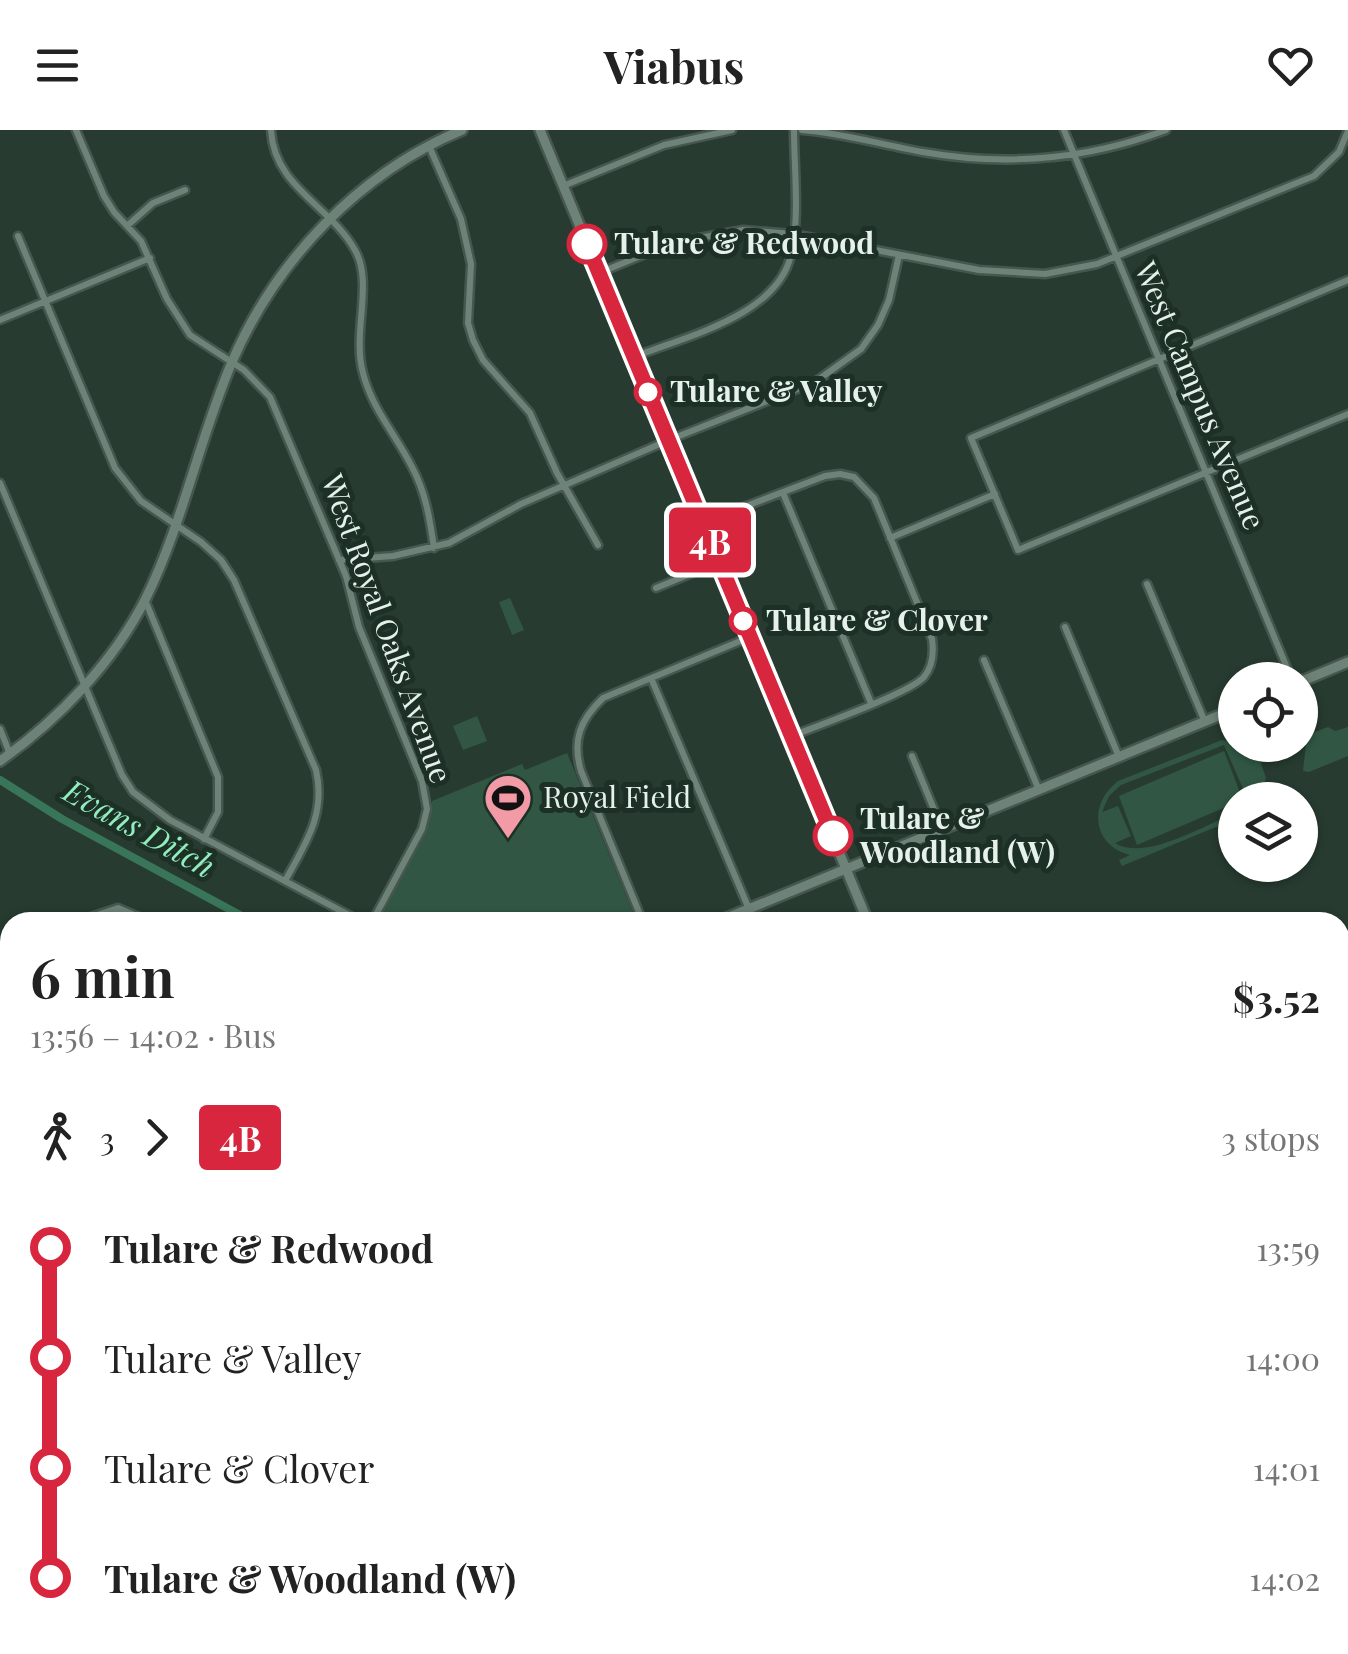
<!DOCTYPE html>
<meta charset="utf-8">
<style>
body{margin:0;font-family:"Playfair Display",serif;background:#f2f2f2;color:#222;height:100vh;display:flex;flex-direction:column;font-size:38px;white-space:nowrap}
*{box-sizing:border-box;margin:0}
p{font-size:32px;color:#767676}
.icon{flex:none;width:55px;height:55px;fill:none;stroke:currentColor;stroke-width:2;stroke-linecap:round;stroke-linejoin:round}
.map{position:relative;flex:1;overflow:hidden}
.panel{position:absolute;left:0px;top:782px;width:1350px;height:742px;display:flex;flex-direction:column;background:#fff;border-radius:30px 30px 0 0;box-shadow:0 2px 8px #0004}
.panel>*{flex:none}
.badge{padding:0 20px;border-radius:8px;font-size:35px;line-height:65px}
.buttons{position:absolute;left:1218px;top:532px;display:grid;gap:20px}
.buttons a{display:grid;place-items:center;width:100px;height:100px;border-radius:50%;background:#fff;box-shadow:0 2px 8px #0004;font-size:50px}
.map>.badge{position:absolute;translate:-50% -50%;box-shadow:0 0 0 5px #fff}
.legs{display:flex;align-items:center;gap:15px;height:110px;padding:0 30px;font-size:32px}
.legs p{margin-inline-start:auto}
.overview{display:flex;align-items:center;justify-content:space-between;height:170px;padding:0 30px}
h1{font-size:55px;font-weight:700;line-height:75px}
ul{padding:0 30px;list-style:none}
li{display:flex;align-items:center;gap:35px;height:110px;font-size:38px}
li i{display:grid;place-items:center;width:15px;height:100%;margin:0 12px;background:currentColor}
li i::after{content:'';width:25px;height:25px;margin:-12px;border:8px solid;border-radius:50%;background:#fff}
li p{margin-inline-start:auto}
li:first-child i{background:linear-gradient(#0000 50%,currentColor 0)}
li:last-child i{background:linear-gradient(currentColor 50%,#0000 0)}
header{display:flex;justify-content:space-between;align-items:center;height:130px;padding:0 30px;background:#fff;font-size:45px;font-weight:700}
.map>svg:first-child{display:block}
.green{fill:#315744}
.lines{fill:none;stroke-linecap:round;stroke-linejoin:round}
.canal{stroke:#397558;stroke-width:8}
.minor-casing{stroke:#47574f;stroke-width:11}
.tertiary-casing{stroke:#47574f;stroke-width:14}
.secondary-casing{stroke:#47574f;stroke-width:14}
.primary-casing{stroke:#47574f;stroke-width:15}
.minor{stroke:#6e8377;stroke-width:6}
.tertiary{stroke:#6e8377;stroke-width:9}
.secondary{stroke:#719a84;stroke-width:9}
.primary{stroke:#73b091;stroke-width:10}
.line-1-casing{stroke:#fff;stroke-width:22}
.line-1{stroke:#d7263d;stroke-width:15}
.stop-1-dot{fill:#fff;stroke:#d7263d;stroke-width:5}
.labels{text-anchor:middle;stroke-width:10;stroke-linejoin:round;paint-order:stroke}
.stop-label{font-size:30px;font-weight:bold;fill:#e5f1ea;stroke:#1d3026;text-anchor:start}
.street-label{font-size:30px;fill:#e5f1ea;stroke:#1d3026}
.poi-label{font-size:30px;fill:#e5f1ea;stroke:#1d3026;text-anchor:start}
.water-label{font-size:32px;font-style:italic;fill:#92ecbe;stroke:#1d3026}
</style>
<header><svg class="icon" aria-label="menu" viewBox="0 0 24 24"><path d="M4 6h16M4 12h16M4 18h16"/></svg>Viabus<svg class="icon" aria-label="heart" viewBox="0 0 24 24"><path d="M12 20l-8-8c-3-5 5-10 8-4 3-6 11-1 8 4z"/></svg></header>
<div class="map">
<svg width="1348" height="1524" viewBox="0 0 1348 1524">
<rect width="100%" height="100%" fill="#273b30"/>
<path class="green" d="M510 468 524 500 512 505 499 472Z
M477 586 487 611 463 620 453 596Z
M1328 597 1335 601 1348 597V626L1309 642 1303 641 1307 605Z
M1222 610 1247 615 1258 625 1266 648 1260 670H1248L1224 615 1121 655 1109 666 1102 682 1118 676 1131 706 1115 713C1144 732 1205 695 1235 683V689L1122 736 1119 730 1130 725C1092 715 1088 674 1118 651Z
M1224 621 1243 670H1235V673L1137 715 1119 666Z
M567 623 637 792H377L427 700 432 671 522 634 525 640Z"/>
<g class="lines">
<path class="canal" d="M0 650 62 689 253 792
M709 1515 713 1524"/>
<g class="minor-casing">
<path id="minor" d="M76 0 104 66 114 82 141 111 167 169 190 205 244 240 270 267 346 446 359 497 422 651 427 679 422 699 372 792
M271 0C274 58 332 76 356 122 373 154 352 204 363 243 372 279 396 305 412 337 426 363 430 390 434 418
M802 0C842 3 883 15 923 22 1007 37 1086 30 1166 0
M1064 0 1292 550
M429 16 461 89 471 134 468 193 473 210 483 230 530 283 557 343 598 415
M563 56 664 15 732 0
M128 95 153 73 185 60
M18 106 115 338 141 371 201 412 221 430 234 450 316 640C326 684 306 713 285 751
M599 143 672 113 743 100 793 104 979 140 1045 144 1097 134 1314 46 1339 22 1348 1
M1348 150 971 308 1018 420 1348 284
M0 190 150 128
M634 227C686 206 777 186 791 125 800 89 794 38 794 0
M0 353 122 645 133 662 170 690 362 792
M783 363 871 573
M702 393 825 346 840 344 854 347 874 368 932 509C934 523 933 536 924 547 910 563 817 596 792 606
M890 408 995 364
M339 430 393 426 449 413 521 374 669 310 815 252 861 219 878 195 889 170 899 125
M1147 454 1205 592
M656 458 719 432
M145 470 218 647V682L204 709
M1065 497 1119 627
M984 530 1039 660
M651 548 749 779
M0 599 10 624
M912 626 942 699
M76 792 118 778 151 792
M643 792 581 641C572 610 580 590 603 568L750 507
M0 824 10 820
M0 932 10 928
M1340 1038 1348 1057
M0 1045 8 1042
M0 1140 10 1136
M1340 1394 1348 1390
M1340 1413 1348 1427
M657 1515 661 1524
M1281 1515 1283 1524
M476 1524 498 1515
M794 1524 801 1515
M1027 1524 1049 1515"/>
</g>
<g class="tertiary-casing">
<path id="tertiary" d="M540 0 868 792
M1300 552 1348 532
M0 631C59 589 113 533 146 468 183 393 199 309 232 232 276 130 359 43 462 0
M717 792 1235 579
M1163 1515 1167 1524"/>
</g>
<g class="secondary-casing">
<path id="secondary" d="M0 876 10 899
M265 1515 268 1524"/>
</g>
<g class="primary-casing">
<path id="primary" d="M1340 974 1348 970
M1340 993 1348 989
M12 1524 33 1515
M61 1524 83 1515"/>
</g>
<use href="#minor" class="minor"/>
<use href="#tertiary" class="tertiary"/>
<use href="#secondary" class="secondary"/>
<use href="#primary" class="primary"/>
</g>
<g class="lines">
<g class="line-1-casing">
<path id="line-1" d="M587 114 833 706"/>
</g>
<use href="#line-1" class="line-1"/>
</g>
<defs>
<g id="stadium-pin" transform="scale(2.5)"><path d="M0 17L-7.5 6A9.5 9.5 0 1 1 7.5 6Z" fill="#f39aa7" stroke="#1d3026"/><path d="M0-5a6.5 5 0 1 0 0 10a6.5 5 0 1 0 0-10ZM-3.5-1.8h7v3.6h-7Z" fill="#111"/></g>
</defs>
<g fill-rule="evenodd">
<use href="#stadium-pin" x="508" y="668"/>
</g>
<g class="stop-1-dot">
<circle cx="587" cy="114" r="18"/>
<circle cx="648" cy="262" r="12"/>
<circle cx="743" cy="491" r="12"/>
<circle cx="833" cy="706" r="18"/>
</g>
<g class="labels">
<g class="stop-label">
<text x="614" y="124">Tulare &amp; Redwood</text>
<text x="670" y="272">Tulare &amp; Valley</text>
<text x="766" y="501">Tulare &amp; Clover</text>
<text x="860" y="699">Tulare &amp;<tspan x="860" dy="34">Woodland (W)</tspan></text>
</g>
<g class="street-label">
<text transform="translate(1199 266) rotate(67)" y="10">West Campus Avenue</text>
<text transform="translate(386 499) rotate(70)" y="10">West Royal Oaks Avenue</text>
</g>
<g class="poi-label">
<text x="543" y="678">Royal Field</text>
</g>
<g class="water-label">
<text transform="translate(139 699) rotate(29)" y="11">Evans Ditch</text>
</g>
</g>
</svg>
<div class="buttons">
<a><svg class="icon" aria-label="locate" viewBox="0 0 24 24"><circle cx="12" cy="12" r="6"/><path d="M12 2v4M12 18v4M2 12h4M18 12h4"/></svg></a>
<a><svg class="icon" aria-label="layers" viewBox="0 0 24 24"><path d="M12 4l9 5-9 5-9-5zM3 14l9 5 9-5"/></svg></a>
</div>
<b class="badge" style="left:710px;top:410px;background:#d7263d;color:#fff">4B</b>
<section class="panel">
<div class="overview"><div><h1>6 min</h1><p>13:56 – 14:02 · Bus</p></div><b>$3.52</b></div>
<div class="legs"><svg class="icon" aria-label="walk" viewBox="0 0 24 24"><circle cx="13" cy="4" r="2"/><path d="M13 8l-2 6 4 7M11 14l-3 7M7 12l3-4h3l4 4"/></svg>3<svg class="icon" aria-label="forward" viewBox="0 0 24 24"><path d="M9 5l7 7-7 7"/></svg><b class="badge" style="background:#d7263d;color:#fff">4B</b><p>3 stops</p></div>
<ul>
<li><i style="color:#d7263d"></i><b>Tulare &amp; Redwood</b><p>13:59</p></li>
<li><i style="color:#d7263d"></i><span>Tulare &amp; Valley</span><p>14:00</p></li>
<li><i style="color:#d7263d"></i><span>Tulare &amp; Clover</span><p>14:01</p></li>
<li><i style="color:#d7263d"></i><b>Tulare &amp; Woodland (W)</b><p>14:02</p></li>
</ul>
</section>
</div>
